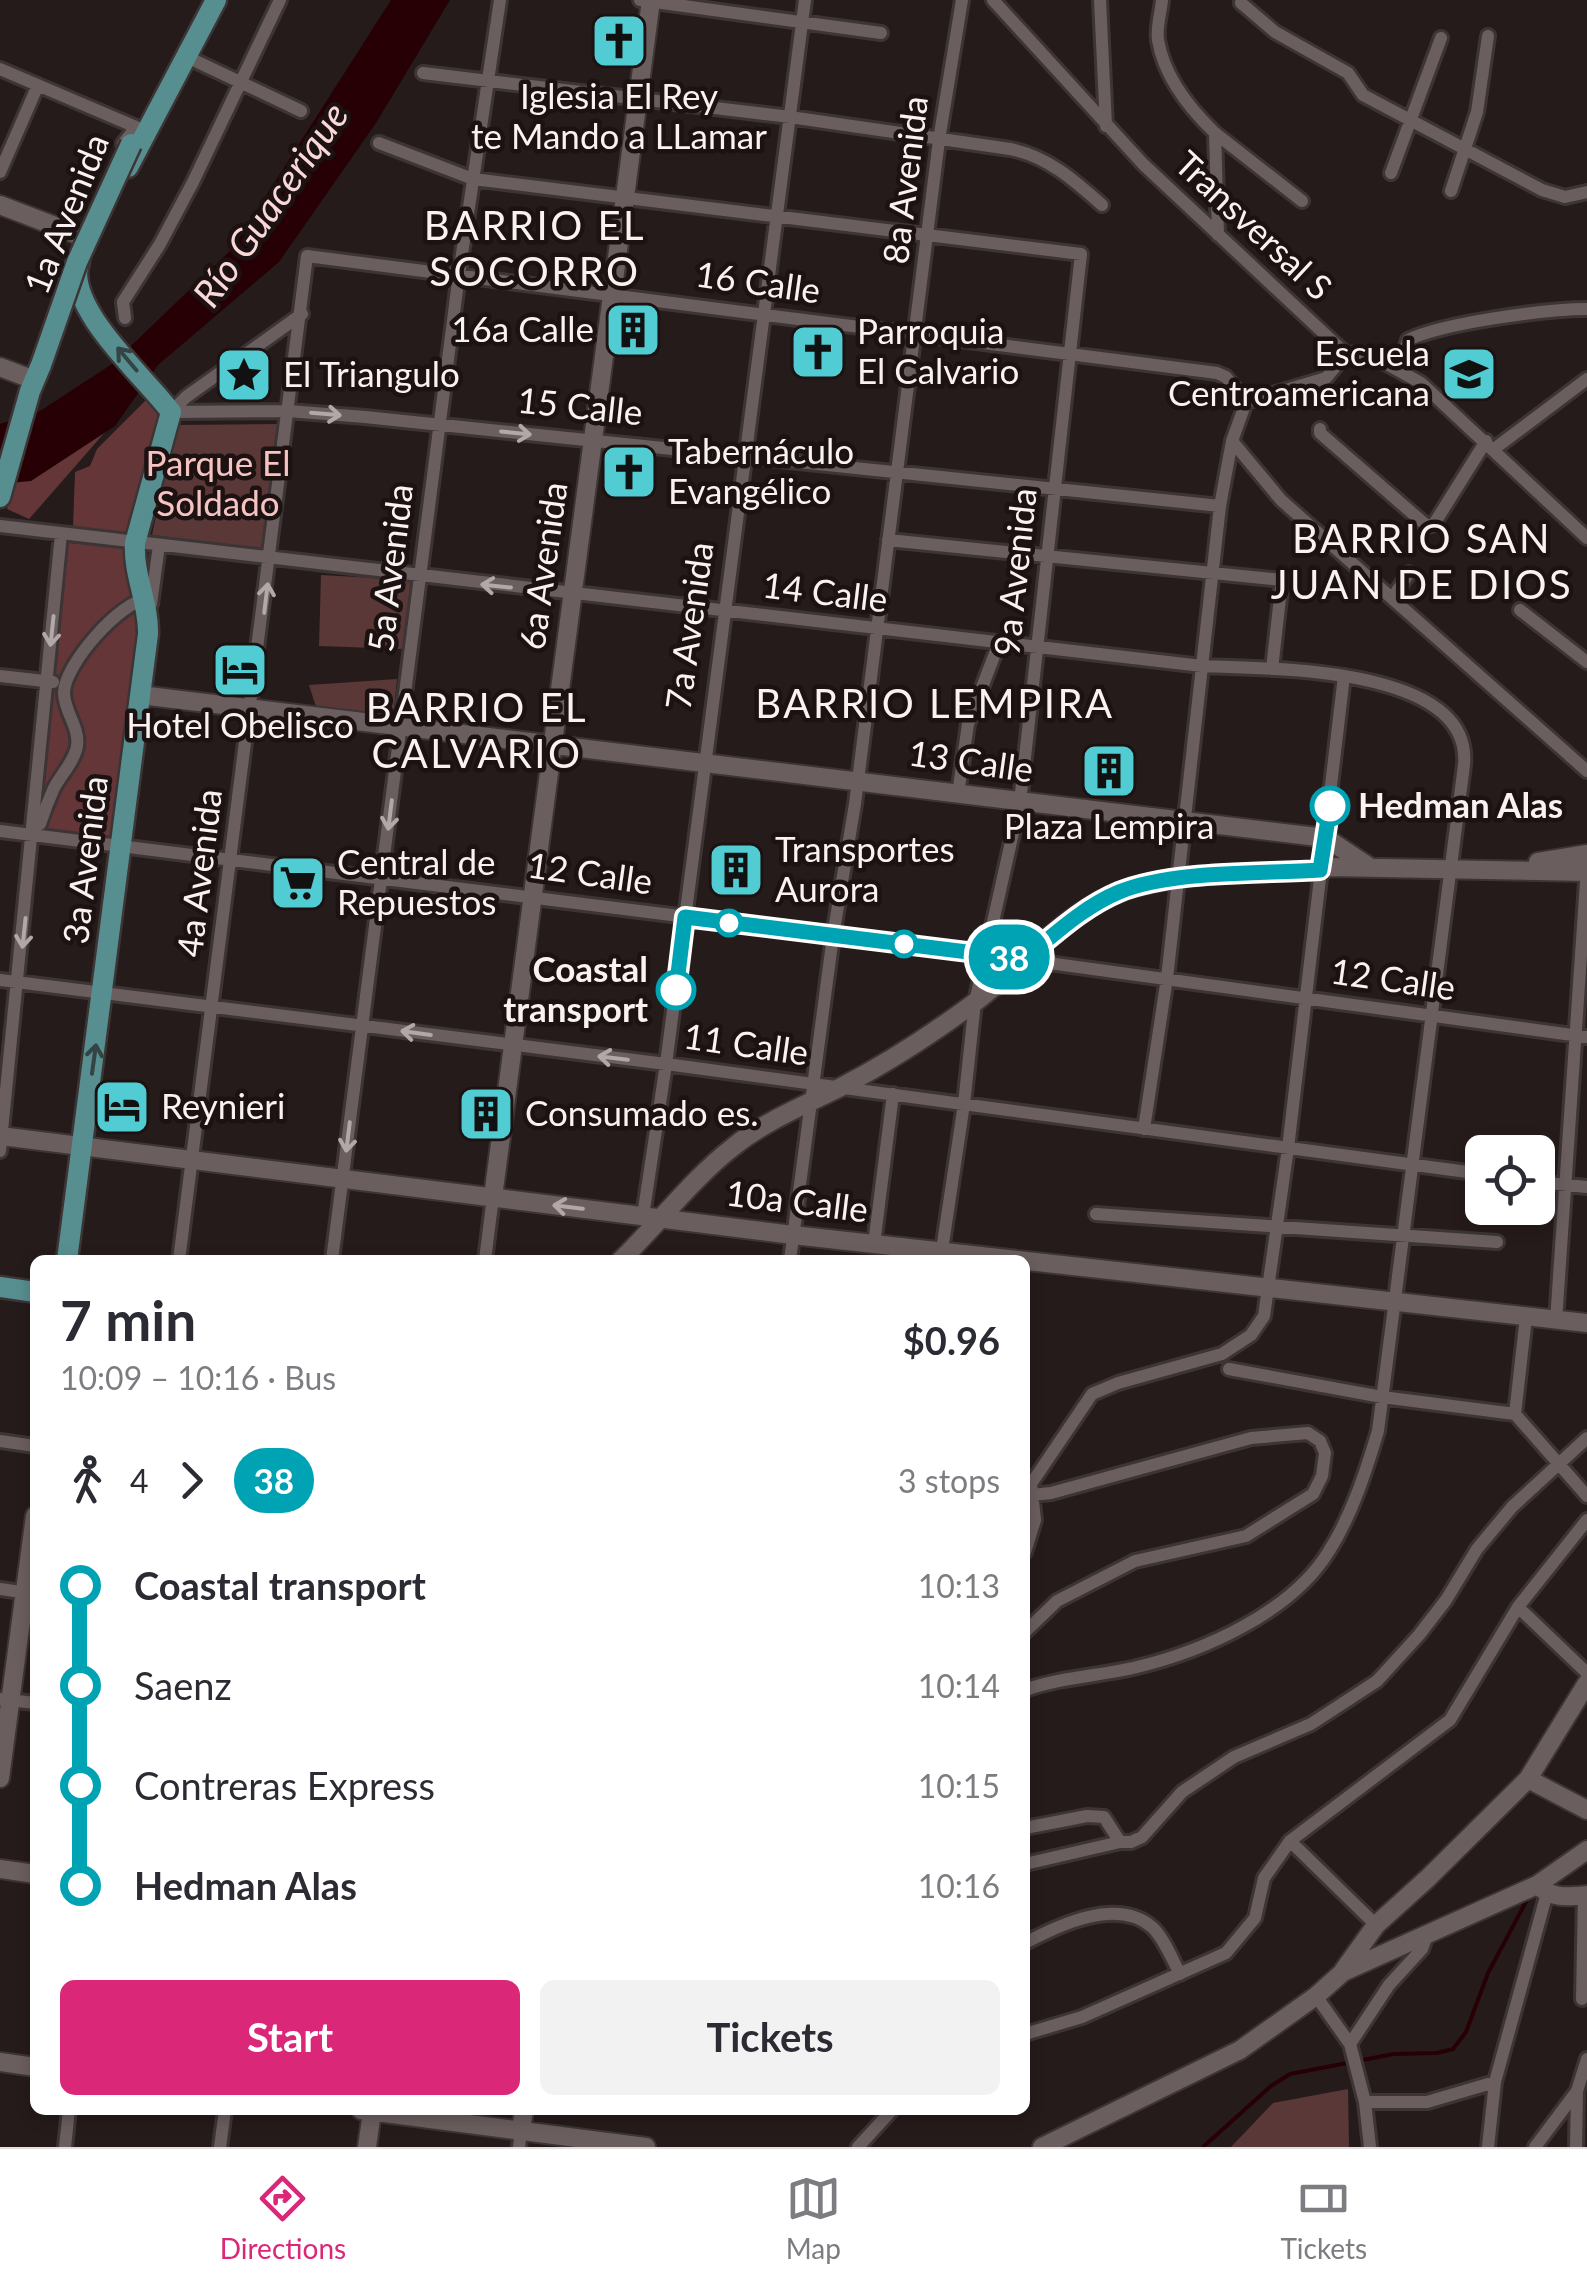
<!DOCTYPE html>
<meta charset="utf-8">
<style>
body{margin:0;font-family:Lato,sans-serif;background:#f2f2f3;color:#2b2b33;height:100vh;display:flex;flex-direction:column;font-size:38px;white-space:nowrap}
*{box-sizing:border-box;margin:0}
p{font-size:32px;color:#7c7c81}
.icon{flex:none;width:55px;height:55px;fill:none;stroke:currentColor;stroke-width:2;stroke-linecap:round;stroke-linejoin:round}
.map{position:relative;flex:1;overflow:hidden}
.sheet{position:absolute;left:30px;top:1255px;width:1000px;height:860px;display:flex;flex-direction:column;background:#fff;border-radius:15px;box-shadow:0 5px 15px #0003}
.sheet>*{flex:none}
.badge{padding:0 20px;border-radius:32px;font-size:35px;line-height:65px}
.buttons{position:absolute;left:1465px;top:1135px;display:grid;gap:20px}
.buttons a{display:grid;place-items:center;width:90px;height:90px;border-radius:15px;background:#fff;box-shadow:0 5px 15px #0003;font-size:50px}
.map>.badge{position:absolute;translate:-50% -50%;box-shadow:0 0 0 5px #fff}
.legs{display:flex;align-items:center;gap:15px;height:110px;padding:0 30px;font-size:32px}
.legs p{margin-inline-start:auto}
.head{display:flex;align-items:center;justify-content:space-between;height:170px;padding:0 30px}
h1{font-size:55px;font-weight:700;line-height:75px}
.primary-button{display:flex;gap:20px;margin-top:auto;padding:20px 30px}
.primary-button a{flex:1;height:115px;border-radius:15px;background:#db2777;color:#fff;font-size:40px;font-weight:700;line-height:115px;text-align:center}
.primary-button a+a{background:#f2f2f3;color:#2b2b33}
ul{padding:0 30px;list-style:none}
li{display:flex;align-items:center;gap:35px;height:100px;font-size:38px}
li i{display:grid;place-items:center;width:15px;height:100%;margin:0 12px;background:currentColor}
li i::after{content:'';width:25px;height:25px;margin:-12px;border:8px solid;border-radius:50%;background:#fff}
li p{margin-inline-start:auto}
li:first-child i{background:linear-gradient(#0000 50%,currentColor 0)}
li:last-child i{background:linear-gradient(currentColor 50%,#0000 0)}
.dock{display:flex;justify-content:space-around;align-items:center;height:140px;border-top:2px solid #e1e1e2;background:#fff;font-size:28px;color:#7c7c81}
.dock a{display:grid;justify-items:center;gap:5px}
.dock .current{color:#db2777}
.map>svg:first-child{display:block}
.green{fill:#5b3838}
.forest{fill:#653637}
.water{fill:#260004}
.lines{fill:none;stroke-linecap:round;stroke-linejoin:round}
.stream{stroke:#260004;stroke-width:4}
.street-casing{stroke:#3d3535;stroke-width:18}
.secondary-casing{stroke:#3d3535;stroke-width:22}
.primary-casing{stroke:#3d3535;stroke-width:25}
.street{stroke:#6b5e5e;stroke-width:12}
.secondary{stroke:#6b5e5e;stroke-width:18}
.primary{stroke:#578f91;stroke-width:20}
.primary-bridge-casing{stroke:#3d3535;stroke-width:25;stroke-linecap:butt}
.primary-bridge{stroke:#578f91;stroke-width:20}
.oneway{stroke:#344445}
.oneway2{stroke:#b2a8a8}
.line-1-casing{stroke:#fff;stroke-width:22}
.line-1{stroke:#00a3b4;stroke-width:15}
.stop-1-dot{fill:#fff;stroke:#00a3b4;stroke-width:5}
.labels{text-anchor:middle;stroke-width:9;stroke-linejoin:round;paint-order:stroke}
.poi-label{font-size:35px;fill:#faf2f2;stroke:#1c1212;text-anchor:start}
.street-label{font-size:35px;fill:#faf2f2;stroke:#1c1212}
.park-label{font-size:35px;fill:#f6c3c2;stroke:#1c1212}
.stop-label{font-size:35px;font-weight:bold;fill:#faf2f2;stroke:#1c1212;text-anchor:start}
.water-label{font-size:38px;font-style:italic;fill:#fbd8d8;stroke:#1c1212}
.quarter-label{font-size:40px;letter-spacing:2.5px;fill:#faf2f2;stroke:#1c1212}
</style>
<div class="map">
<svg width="1587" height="2147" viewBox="0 0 1587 2147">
<rect width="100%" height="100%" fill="#261b1b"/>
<path class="green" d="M280 424 265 549 152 535 175 425Z
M321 575 411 580 403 649 319 646Z
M397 679 393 720 317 710 309 685Z
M1348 2089 1349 2147H1231L1273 2103Z"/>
<path class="forest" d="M117 399H134L29 519 7 509 21 464Z
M147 399 161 420 132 537 73 528 75 472 90 466 97 449Z
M61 542 140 550V695L115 837 41 829Z"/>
<path class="water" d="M391 0H450L376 123 279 262 158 365 115 426 31 481 0 484V424L40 411 112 364 232 249Z"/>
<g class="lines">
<path class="stream" d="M1203 2147 1271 2086 1290 2074 1394 2054 1437 2053 1453 2049 1466 2032 1488 1973 1528 1898"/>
<g class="street-casing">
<path id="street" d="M640 0 881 33
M993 0 1143 164 1346 354 1367 353 1421 383 1587 538
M1100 0 1106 126
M1162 0C1161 12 1156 28 1158 40 1164 77 1189 108 1215 133L1218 235
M1241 3 1275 32 1348 73 1363 95 1542 190 1565 197 1587 192
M185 56 301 111
M0 69 136 127 123 144
M423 73 790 117 1010 149C1047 156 1074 180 1102 205
M1215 133 1302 201
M379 143 473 179 1081 254 1020 802 975 1002 964 1104 942 1250
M0 172 38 85
M1391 173 1441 38
M1451 191 1477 112 1488 36
M125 318 123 302 160 244 193 182 280 0
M1399 368 1408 340C1442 323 1547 309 1587 309
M1246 402 1326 378 1346 354
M171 412 288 411 365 417 1220 506
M171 412 186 397 302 314
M1320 429V433L1427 526 1434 524 1486 441
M1232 441 1281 500 1587 771
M1494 449 1587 379
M0 526 1202 666C1267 669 1473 665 1464 765L1378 1431C1366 1471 1352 1515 1329 1551 1292 1612 1204 1651 1137 1667 1100 1676 1061 1677 1025 1690
M888 540 1282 580 1272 669
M1393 597 1409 573
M151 604 159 545
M1520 610 1587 662
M0 676 53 682
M958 794 968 724 999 643
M40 824C44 812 49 799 54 788 61 775 75 760 77 746 80 728 64 711 64 693 64 665 120 601 149 598
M0 831 983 954 1587 1037
M0 980 666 1064 1482 1174
M1144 1129 1167 978 1220 506 1232 441 1246 402
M0 1151 61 534
M1538 1182 1587 1187
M1096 1214 1497 1242
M643 1216 666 1064 805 0
M874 1244 893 1094
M179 1260 307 256 1217 373 1226 377 1246 402
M332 1260 459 274 500 0
M485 1260 493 1197
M790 1260 833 936 855 804 939 140 962 0
M1556 1321 1586 882
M1229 1369 1382 1397 1515 1414 1587 1496
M1515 1414 1526 1317
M0 1441 35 1446
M1025 1552 1035 1520 1031 1484 1092 1394 1118 1383 1222 1354 1251 1335 1264 1316 1288 1148 1344 676
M0 1589 35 1594
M1518 1607 1587 1673
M1025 1632 1057 1601 1135 1561 1246 1536 1313 1494 1322 1476 1325 1453 1320 1441 1308 1433 1251 1438 1051 1493 1032 1495
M0 1699 35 1703
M1025 1828 1087 1816 1104 1817 1120 1842
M1290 1841 1376 1925
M1025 1864 1120 1842H1131L1142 1837 1182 1792 1234 1757 1311 1724 1377 1681 1419 1635 1446 1600 1477 1549 1512 1507 1587 1438
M1025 1943C1059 1925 1117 1897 1152 1927 1164 1938 1172 1959 1180 1974
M1316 1996 1350 2044 1365 2102 1370 2147
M1582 1999 1584 1895
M1025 2034 1082 2017 1226 1953 1255 1918 1264 1878 1290 1841 1450 1720 1518 1607 1587 1520
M1350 2044 1389 1985 1422 1949 1428 1932
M1365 2102H1427L1495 2082
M65 2147 69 2110
M220 2147 225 2110
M519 2147 521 2130
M858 2147 892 2110
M1488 2147 1495 2082 1547 1893
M1535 2147 1577 2091 1587 2059
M1576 2147 1577 2091"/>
</g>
<g class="secondary-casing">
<path id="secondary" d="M0 205 81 236
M0 367 34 380
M140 695 1326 838 1368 866
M1538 862 1587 854
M0 1136 793 1235 1587 1323
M493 1197 651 0
M621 1260C659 1223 692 1179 733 1147 765 1121 803 1106 839 1088 886 1064 932 1034 974 1003 1023 966 1065 910 1125 890 1186 870 1257 874 1321 870L1330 867 1587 872
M0 1778 35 1516
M1528 1779 1587 1810
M0 1869 35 1874
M1537 1885C1552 1899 1567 1897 1587 1895
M1343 1971 1376 1925 1428 1878 1528 1779 1587 1683
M0 2062 35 2067
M361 2110 646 2147
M521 2130 524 2110
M367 2147 372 2112
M1042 2147 1240 2050 1316 1996 1343 1972 1537 1885 1587 1850"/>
</g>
<g class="primary-casing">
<path id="primary" d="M128 167 216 0
M0 497 30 391 41 365
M67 1260 148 634C149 603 133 575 135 543L171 412C145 377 64 307 79 262
M0 1287 35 1292"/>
</g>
<use href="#street" class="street"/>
<use href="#secondary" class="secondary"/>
<use href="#primary" class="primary"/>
<g class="primary-bridge-casing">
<path id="primary-bridge" d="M41 365 77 262 131 144"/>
</g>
<use href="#primary-bridge" class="primary-bridge"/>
</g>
<defs><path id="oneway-shaft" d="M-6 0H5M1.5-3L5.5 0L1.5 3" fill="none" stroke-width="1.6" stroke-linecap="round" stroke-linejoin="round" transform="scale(2.5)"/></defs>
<g class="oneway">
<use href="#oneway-shaft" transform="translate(127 359) rotate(-130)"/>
<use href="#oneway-shaft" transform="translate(94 1059) rotate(-82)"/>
</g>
<g class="oneway2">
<use href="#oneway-shaft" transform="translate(326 414) rotate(5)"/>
<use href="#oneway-shaft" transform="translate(516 433) rotate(6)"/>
<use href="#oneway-shaft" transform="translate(496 586) rotate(-174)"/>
<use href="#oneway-shaft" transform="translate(266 598) rotate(-83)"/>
<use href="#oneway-shaft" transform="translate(52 631) rotate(96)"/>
<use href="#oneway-shaft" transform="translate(390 815) rotate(97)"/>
<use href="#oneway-shaft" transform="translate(24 933) rotate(96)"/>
<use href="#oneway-shaft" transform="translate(416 1033) rotate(-172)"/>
<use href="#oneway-shaft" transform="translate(613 1058) rotate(-173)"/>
<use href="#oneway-shaft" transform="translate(348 1137) rotate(97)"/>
<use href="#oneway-shaft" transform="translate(568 1207) rotate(-173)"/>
</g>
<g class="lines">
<g class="line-1-casing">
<path id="line-1" d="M676 990 685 917 1024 959C1054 935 1083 907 1119 892 1173 870 1262 874 1320 870L1330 806"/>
</g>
<use href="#line-1" class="line-1"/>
</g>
<defs>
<g id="church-square" transform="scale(2.875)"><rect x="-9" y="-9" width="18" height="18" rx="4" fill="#51ccd2" stroke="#1c1212"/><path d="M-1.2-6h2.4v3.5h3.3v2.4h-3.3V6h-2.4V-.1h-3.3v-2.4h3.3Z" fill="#111"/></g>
<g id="building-square" transform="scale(2.875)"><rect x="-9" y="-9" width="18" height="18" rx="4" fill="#51ccd2" stroke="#1c1212"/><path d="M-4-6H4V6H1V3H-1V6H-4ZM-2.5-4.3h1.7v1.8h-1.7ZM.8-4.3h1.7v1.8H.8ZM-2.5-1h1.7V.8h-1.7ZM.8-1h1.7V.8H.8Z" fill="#111"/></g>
<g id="school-square" transform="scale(2.875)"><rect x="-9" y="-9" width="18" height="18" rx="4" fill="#51ccd2" stroke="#1c1212"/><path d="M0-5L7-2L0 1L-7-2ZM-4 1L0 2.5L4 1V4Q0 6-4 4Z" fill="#111"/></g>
<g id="sight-square" transform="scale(2.875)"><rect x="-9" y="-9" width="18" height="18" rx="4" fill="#51ccd2" stroke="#1c1212"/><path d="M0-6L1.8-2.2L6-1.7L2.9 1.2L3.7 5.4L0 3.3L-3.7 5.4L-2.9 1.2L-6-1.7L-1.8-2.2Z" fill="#111"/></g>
<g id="hotel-square" transform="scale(2.875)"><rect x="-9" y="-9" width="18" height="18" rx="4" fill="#51ccd2" stroke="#1c1212"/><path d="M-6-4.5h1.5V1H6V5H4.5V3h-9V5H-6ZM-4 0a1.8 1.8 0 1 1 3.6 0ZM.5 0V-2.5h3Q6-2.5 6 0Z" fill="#111"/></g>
<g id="supermarket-square" transform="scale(2.875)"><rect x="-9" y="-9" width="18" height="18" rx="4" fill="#51ccd2" stroke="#1c1212"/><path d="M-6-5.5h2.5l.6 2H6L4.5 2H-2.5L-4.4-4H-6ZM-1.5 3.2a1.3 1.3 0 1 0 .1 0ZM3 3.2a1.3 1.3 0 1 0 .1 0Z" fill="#111"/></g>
</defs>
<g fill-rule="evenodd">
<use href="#church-square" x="619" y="41"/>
<use href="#building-square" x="633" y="330"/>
<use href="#church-square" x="818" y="352"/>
<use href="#school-square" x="1469" y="374"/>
<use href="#sight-square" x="244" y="375"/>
<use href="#church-square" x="629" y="472"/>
<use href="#hotel-square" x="240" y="670"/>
<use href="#building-square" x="1109" y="771"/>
<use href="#building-square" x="736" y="870"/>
<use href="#supermarket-square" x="298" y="883"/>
<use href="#hotel-square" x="122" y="1107"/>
<use href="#building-square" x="486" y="1114"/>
</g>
<g class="stop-1-dot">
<circle cx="1330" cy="806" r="18"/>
<circle cx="729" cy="923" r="12"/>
<circle cx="904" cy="944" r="12"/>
<circle cx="676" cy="990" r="18"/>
</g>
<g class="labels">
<g class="poi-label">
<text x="619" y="109" text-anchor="middle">Iglesia El Rey<tspan x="619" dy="40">te Mando a LLamar</tspan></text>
<text x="594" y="342" text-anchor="end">16a Calle</text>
<text x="857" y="344">Parroquia<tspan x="857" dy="40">El Calvario</tspan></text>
<text x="1430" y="366" text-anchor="end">Escuela<tspan x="1430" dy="40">Centroamericana</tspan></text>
<text x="283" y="387">El Triangulo</text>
<text x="668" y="464">Tabernáculo<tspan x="668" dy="40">Evangélico</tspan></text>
<text x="240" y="738" text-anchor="middle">Hotel Obelisco</text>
<text x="1109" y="839" text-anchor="middle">Plaza Lempira</text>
<text x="775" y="862">Transportes<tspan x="775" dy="40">Aurora</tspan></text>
<text x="337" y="875">Central de<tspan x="337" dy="40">Repuestos</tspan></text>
<text x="161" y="1119">Reynieri</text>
<text x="525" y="1126">Consumado es.</text>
</g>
<g class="street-label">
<text transform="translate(906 180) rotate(-83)" y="12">8a Avenida</text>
<text transform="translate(67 214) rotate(-68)" y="12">1a Avenida</text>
<text transform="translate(1253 226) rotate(43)" y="12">Transversal S</text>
<text transform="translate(758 283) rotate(8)" y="12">16 Calle</text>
<text transform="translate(580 407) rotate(6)" y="12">15 Calle</text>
<text transform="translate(544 566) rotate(-82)" y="12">6a Avenida</text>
<text transform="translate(391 568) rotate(-83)" y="12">5a Avenida</text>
<text transform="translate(1016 572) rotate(-84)" y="12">9a Avenida</text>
<text transform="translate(825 593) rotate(7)" y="12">14 Calle</text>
<text transform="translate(690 626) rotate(-82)" y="12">7a Avenida</text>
<text transform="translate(971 762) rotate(8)" y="12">13 Calle</text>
<text transform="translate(86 860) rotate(-83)" y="12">3a Avenida</text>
<text transform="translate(200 873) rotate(-83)" y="12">4a Avenida</text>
<text transform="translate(590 874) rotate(8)" y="12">12 Calle</text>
<text transform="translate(1393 980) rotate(8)" y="12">12 Calle</text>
<text transform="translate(746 1045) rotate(8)" y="12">11 Calle</text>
<text transform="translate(797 1202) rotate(7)" y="12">10a Calle</text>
</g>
<g class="park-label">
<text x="218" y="476">Parque El<tspan x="218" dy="40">Soldado</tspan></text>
</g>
<g class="stop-label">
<text x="1358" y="818">Hedman Alas</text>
<text x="648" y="982" text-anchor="end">Coastal<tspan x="648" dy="40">transport</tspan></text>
</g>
<g class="water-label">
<text transform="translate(271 205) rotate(-55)" y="13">Río Guacerique</text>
</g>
<g class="quarter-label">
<text x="535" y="240">BARRIO EL<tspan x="535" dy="46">SOCORRO</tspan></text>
<text x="1422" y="553">BARRIO SAN<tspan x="1422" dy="46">JUAN DE DIOS</tspan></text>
<text x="935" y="718">BARRIO LEMPIRA</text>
<text x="477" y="722">BARRIO EL<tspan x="477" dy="46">CALVARIO</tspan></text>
</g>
</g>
</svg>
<div class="buttons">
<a><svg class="icon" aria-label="locate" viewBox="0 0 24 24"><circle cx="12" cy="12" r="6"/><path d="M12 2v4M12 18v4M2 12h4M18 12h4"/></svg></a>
</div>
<b class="badge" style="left:1009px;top:957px;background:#00a3b4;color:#fff">38</b>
<section class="sheet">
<div class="head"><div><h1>7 min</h1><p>10:09 – 10:16 · Bus</p></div><b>$0.96</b></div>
<div class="legs"><svg class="icon" aria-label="walk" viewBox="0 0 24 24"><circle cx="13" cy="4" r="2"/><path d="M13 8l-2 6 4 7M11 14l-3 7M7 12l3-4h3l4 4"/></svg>4<svg class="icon" aria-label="forward" viewBox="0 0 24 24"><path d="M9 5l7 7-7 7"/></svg><b class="badge" style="background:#00a3b4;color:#fff">38</b><p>3 stops</p></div>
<ul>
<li><i style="color:#00a3b4"></i><b>Coastal transport</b><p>10:13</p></li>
<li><i style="color:#00a3b4"></i><span>Saenz</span><p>10:14</p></li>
<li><i style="color:#00a3b4"></i><span>Contreras Express</span><p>10:15</p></li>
<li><i style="color:#00a3b4"></i><b>Hedman Alas</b><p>10:16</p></li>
</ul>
<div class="primary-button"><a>Start</a><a>Tickets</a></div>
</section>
</div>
<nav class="dock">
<a class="current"><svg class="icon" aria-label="directions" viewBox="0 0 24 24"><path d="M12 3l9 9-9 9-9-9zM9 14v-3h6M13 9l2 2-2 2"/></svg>Directions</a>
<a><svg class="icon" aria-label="map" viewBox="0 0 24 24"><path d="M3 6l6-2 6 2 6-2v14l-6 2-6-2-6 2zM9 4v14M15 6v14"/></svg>Map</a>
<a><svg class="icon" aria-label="tickets" viewBox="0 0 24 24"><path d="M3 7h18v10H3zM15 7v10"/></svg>Tickets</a>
</nav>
